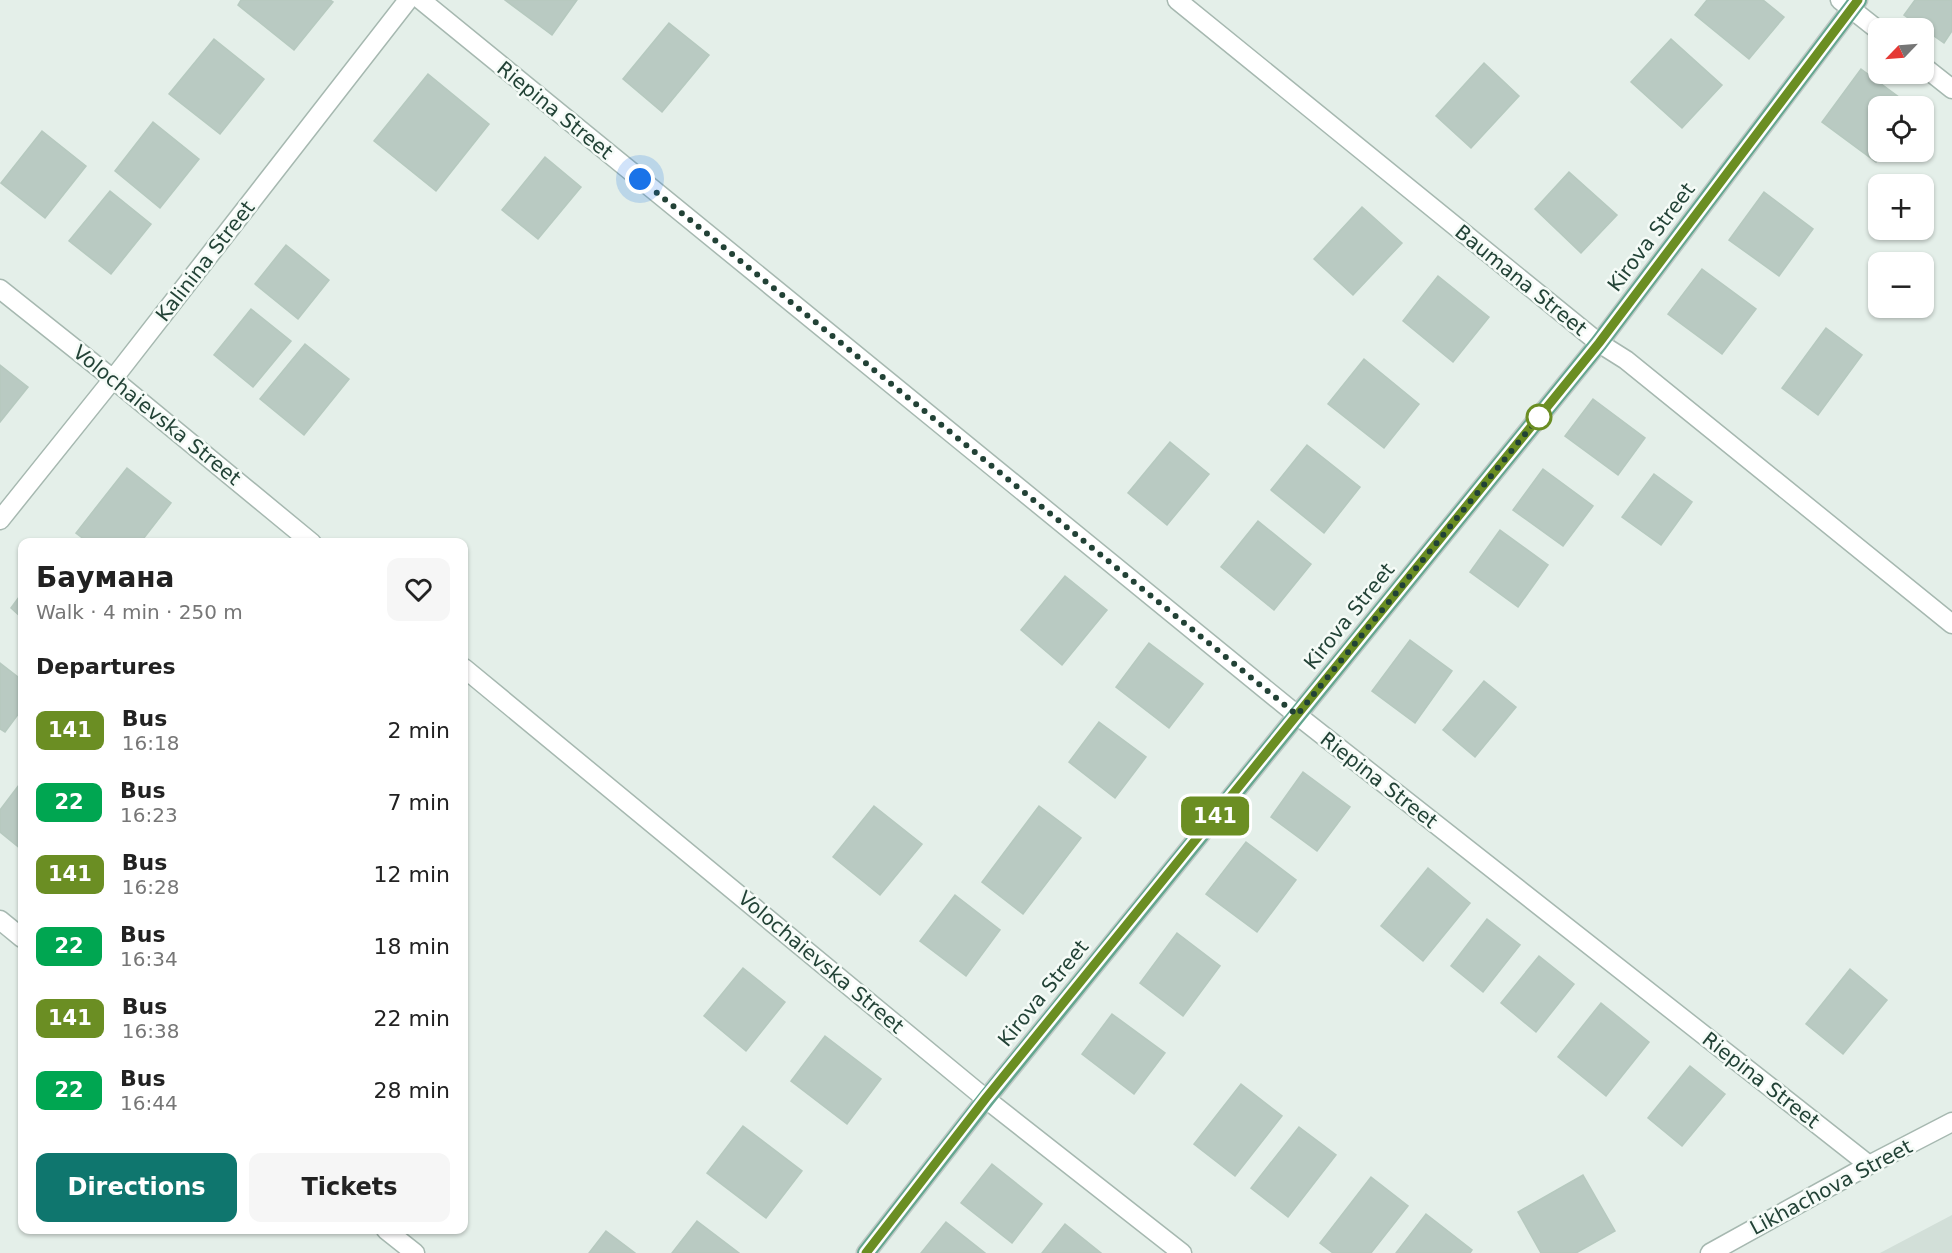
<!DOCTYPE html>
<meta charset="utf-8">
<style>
body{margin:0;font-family:"DejaVu Sans",sans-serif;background:#f6f6f6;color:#222;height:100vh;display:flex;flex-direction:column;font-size:22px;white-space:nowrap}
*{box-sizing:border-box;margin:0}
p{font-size:20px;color:#767676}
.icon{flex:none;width:33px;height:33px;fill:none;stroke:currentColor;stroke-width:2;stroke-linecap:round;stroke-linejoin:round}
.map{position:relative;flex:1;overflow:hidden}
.side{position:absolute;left:18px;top:538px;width:450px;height:696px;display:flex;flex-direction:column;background:#fff;border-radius:12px;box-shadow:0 2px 4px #0004}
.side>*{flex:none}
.badge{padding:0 12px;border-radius:9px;font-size:21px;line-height:39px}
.needle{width:39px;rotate:245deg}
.buttons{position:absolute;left:1868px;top:18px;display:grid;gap:12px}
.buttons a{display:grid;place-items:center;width:66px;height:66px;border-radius:12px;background:#fff;box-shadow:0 2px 4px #0004;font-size:30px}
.you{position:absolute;width:30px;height:30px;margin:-15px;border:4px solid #fff;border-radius:50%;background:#1a73e8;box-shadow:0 0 0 9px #1a73e833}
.map>.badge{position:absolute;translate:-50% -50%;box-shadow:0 0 0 3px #fff}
h2{padding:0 18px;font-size:22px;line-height:54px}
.round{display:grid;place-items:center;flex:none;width:63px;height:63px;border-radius:12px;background:#f6f6f6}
.headline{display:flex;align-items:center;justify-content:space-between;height:102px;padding:0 18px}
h1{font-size:28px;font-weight:700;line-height:45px}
.primary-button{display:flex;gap:12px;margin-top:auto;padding:12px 18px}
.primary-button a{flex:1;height:69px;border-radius:12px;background:#0f766e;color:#fff;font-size:24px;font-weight:700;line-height:69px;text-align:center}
.primary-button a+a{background:#f6f6f6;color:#222}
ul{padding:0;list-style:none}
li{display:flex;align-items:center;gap:18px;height:72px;padding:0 18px}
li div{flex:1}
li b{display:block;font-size:22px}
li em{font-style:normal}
li .badge{min-width:66px;font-weight:700;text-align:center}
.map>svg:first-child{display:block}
.built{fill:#d2dfd8}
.building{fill:#b9cac2;stroke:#b6c9bf;stroke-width:1.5}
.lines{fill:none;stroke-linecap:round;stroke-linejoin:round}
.minor-casing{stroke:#a6b8b0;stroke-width:21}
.major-casing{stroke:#c1cac7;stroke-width:21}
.minor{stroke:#fff;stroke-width:18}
.major{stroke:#65a790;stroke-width:18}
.line-casing{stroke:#fff;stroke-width:14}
.line{stroke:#6b8e23;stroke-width:9}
.walk{stroke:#224236;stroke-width:6;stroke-dasharray:0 10.8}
.stop-dot{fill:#fff;stroke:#6b8e23;stroke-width:3}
.labels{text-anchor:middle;stroke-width:5;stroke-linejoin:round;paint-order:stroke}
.street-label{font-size:20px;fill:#224236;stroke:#f5fbf7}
</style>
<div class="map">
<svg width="1952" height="1253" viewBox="0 0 1952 1253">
<rect width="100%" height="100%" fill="#e4efe9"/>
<path class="built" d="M1952 1215V1253H1880Z"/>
<path class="building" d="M241 0H330L333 2 294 50 238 5Z
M505 0H577L552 35Z
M1707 0H1763L1784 17 1749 59 1695 15Z
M1915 0H1952V31L1944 43 1904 15Z
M669 23 709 55 662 112 623 79Z
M214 39 264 79 220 134 169 94Z
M1671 39 1722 85 1682 128 1631 82Z
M1484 63 1519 96 1471 148 1436 116Z
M1861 69 1911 106H1878V152H1884L1876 162 1822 122Z
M428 74 489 124 436 191 374 141Z
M153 122 199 159 160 208 115 171Z
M42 131 86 166 45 218 1 183Z
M545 157 581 187 538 239 502 210Z
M1569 172 1617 215 1581 253 1535 209Z
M110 191 151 224 111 274 69 241Z
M1764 192 1813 229 1779 276 1729 240Z
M1362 207 1402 243 1353 295 1314 259Z
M286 245 329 280 298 319 255 284Z
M1702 269 1756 309 1722 354 1668 314Z
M1438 276 1489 317 1453 362 1403 321Z
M251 309 291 341 253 387 214 355Z
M1826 328 1862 355 1818 415 1782 388Z
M305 344 349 379 304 435 260 399Z
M1364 359 1419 404 1384 448 1328 404Z
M0 365 28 387 0 422Z
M1593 399 1645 438 1618 475 1565 436Z
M1170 442 1209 474 1167 525 1128 493Z
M1307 445 1360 487 1324 533 1271 490Z
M127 468 171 503 140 543H89L76 533Z
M1543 469 1593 506 1563 546 1513 510Z
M1654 474 1692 502 1661 545 1622 517Z
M1258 521 1311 564 1274 610 1221 567Z
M1500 530 1548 565 1518 607 1470 572Z
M1065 576 1107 610 1062 665 1021 630Z
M22 593V618L11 608Z
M1410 640 1452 671 1415 723 1372 691Z
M1149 643 1203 684 1169 728 1116 687Z
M0 663 22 680V709L5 732 0 729Z
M1484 681 1516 707 1475 757 1443 730Z
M1099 722 1146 757 1115 798 1069 762Z
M1303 772 1350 807 1317 851 1271 817Z
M22 781V850L0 832V810Z
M874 806 922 844 880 895 833 857Z
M1039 806 1081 838 1023 914 982 882Z
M1246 842 1296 880 1257 932 1206 894Z
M1428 868 1470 903 1423 961 1381 926Z
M955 895 1000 930 966 976 920 941Z
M1487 919 1520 945 1483 992 1451 966Z
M1177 933 1220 966 1183 1016 1140 983Z
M1539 956 1574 984 1536 1032 1501 1003Z
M743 968 785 1002 746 1051 704 1016Z
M1850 969 1887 1000 1843 1054 1806 1024Z
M1601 1003 1649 1042 1606 1096 1558 1057Z
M1112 1014 1165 1053 1134 1094 1082 1054Z
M825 1036 881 1079 847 1124 791 1081Z
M1690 1066 1725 1094 1682 1146 1648 1118Z
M1241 1084 1282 1116 1235 1176 1194 1144Z
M743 1126 802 1171 766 1218 707 1173Z
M1299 1127 1336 1155 1288 1217 1251 1188Z
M992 1164 1042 1204 1012 1243 961 1203Z
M1583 1175 1615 1231 1576 1253H1541L1518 1212Z
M1371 1177 1408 1206 1371 1253H1333L1320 1243Z
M1426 1214 1472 1250 1470 1253H1396Z
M697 1221 739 1253H672Z
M946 1222 985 1253H921Z
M1065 1224 1101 1253H1042Z
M606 1231 635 1253H589Z"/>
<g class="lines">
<g class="minor-casing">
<path id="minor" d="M421 0 1297 715 1869 1165
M1177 0 1599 343 1626 360 1952 624
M1840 0 1878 30
M1923 66 1952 89
M0 289 113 379 312 543
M0 520 113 379 408 0
M464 668 986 1099 1182 1253
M0 920 22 938
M386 1230 415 1253
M1710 1253 1869 1165 1952 1122"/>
</g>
<g class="major-casing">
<path id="major" d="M866 1253 986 1099 1599 343 1858 0"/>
</g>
<use href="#minor" class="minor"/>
<use href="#major" class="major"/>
</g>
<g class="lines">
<g class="line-casing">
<path id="line" d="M866 1253 986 1098 1599 343 1858 0"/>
</g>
<use href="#line" class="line"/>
<path class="walk" d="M640 179 1297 715 1539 417"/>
</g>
<circle class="stop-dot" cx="1539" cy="417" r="12"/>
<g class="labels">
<g class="street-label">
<text transform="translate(555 110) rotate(39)" y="7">Riepina Street</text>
<text transform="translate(1651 237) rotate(-53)" y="7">Kirova Street</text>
<text transform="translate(205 261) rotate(-52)" y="7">Kalinina Street</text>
<text transform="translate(1521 280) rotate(39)" y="7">Baumana Street</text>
<text transform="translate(157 415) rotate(39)" y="7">Volochaievska Street</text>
<text transform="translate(1349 616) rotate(-51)" y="7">Kirova Street</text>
<text transform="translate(1379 780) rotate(38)" y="7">Riepina Street</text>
<text transform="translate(821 962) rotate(40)" y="7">Volochaievska Street</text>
<text transform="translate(1043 993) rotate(-51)" y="7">Kirova Street</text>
<text transform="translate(1761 1080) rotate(38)" y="7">Riepina Street</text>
<text transform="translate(1831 1187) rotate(-28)" y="7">Likhachova Street</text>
</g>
</g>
</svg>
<div class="buttons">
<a><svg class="needle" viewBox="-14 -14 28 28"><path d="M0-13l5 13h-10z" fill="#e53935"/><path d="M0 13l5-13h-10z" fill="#767676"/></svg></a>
<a><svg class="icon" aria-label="locate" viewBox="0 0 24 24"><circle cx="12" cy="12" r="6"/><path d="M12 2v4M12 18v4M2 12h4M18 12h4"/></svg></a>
<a>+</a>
<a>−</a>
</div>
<div class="you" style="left:640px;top:179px"></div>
<b class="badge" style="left:1215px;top:816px;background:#6b8e23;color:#fff">141</b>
<section class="side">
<div class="headline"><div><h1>Баумана</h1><p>Walk · 4 min · 250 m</p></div><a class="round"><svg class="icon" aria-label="heart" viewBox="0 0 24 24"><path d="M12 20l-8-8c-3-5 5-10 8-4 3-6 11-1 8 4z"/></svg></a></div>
<h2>Departures</h2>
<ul>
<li><span class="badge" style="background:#6b8e23;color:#fff">141</span><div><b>Bus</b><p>16:18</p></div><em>2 min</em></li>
<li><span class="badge" style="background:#00a651;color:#fff">22</span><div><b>Bus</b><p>16:23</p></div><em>7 min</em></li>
<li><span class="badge" style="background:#6b8e23;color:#fff">141</span><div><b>Bus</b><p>16:28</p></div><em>12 min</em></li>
<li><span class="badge" style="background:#00a651;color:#fff">22</span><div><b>Bus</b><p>16:34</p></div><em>18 min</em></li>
<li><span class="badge" style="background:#6b8e23;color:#fff">141</span><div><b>Bus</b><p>16:38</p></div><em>22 min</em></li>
<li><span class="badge" style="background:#00a651;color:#fff">22</span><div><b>Bus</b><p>16:44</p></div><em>28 min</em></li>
</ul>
<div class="primary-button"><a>Directions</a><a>Tickets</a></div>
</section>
</div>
